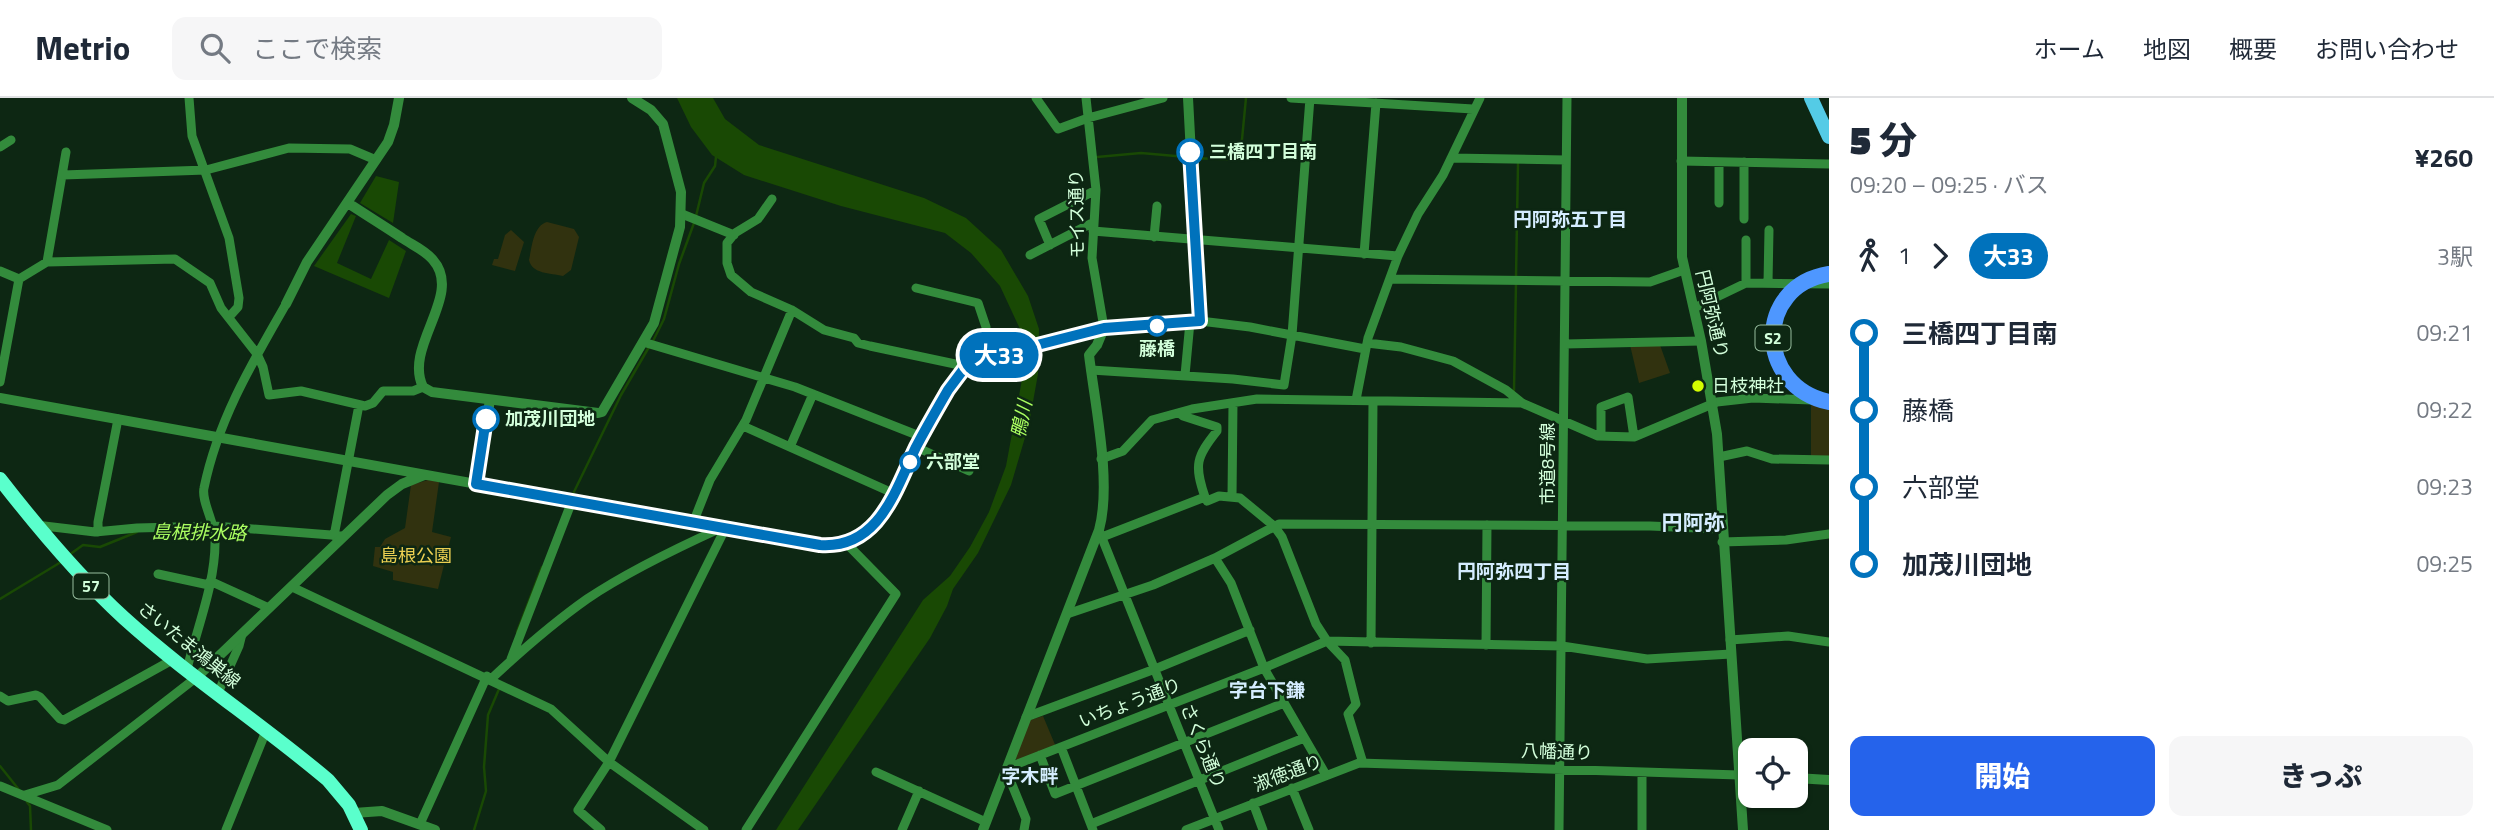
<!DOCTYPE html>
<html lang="ja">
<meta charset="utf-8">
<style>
body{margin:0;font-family:"Titillium Web","Noto Sans JP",sans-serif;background:#f6f6f7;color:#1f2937;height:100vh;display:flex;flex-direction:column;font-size:26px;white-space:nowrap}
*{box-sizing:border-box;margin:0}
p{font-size:23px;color:#747a83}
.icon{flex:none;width:38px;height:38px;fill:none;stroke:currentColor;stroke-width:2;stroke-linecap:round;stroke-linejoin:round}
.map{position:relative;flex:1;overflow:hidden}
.drawer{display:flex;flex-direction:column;background:#fff;width:665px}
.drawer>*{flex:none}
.badge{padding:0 14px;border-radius:23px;font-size:24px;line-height:46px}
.fabs{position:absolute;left:1738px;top:640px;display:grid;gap:14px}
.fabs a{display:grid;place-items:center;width:70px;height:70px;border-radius:14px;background:#fff;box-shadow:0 2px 5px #0004;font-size:35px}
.map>.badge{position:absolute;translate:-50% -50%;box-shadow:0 0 0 4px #fff}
.legs{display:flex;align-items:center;gap:10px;height:77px;padding:0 21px;font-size:23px}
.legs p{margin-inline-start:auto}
.overview{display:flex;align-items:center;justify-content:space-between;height:119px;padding:0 21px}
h1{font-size:38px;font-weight:800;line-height:52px}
.action{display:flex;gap:14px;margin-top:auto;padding:14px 21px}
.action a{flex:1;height:80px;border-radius:14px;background:#2563eb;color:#fff;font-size:28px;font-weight:800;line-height:80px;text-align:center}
.action a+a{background:#f6f6f7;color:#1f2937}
ul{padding:0 21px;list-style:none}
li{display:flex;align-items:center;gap:24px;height:77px;font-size:26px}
li i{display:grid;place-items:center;width:10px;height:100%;margin:0 9px;background:currentColor}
li i::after{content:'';width:18px;height:18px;margin:-9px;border:5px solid;border-radius:50%;background:#fff}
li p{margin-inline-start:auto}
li:first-child i{background:linear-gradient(#0000 50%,currentColor 0)}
li:last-child i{background:linear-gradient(currentColor 50%,#0000 0)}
header{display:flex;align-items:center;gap:42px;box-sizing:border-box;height:98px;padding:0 35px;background:#fff;border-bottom:2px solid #e0e1e3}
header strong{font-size:33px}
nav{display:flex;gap:38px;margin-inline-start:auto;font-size:24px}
.search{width:490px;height:63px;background:#f6f6f7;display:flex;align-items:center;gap:18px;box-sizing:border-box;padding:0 24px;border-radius:14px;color:#747a83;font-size:26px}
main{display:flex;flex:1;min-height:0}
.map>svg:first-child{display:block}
.green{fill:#31320f}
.water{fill:#194904}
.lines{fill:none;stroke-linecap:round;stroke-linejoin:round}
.stream{stroke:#194904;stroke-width:2.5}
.minor{stroke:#338b3c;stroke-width:9}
.tertiary{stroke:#338b3c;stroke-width:10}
.primary{stroke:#5affcc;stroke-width:14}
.trunk{stroke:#54cbe6;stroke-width:14}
.motorway{stroke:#4e97ff;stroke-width:16}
.line-1-casing{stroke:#fff;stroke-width:16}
.line-1{stroke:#0072bc;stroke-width:10}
.stop-1-dot{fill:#fff;stroke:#0072bc;stroke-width:3.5}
.poi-dot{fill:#d4fe00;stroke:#0d2713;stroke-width:2.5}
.labels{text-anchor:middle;stroke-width:5;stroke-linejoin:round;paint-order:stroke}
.shield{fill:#0d2713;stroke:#98be9f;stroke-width:2}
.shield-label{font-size:16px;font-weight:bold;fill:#d3ffdb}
.stop-label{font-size:18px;font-weight:bold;fill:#d3ffdb;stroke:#0d2713;text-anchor:start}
.street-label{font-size:18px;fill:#d3ffdb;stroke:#0d2713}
.poi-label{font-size:18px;fill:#d3ffdb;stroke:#0d2713;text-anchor:start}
.park-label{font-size:18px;fill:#ecd052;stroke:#0d2713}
.neighbourhood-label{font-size:19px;font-weight:bold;fill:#d5edff;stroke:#0d2713}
.water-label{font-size:19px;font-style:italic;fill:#abff61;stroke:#0d2713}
.quarter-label{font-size:21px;font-weight:bold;fill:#d5edff;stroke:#0d2713}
</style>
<header>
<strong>Metrio</strong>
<div class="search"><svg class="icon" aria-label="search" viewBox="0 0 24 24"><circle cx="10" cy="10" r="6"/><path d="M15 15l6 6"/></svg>ここで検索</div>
<nav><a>ホーム</a><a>地図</a><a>概要</a><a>お問い合わせ</a></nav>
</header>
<main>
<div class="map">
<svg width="1829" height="732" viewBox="0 0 1829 732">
<rect width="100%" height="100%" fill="#0d2713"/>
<path class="green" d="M547 124 574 131 579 139 571 172 563 178C550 175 532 176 529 162 532 149 533 128 547 124Z
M511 132 524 144 515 173 492 167 494 161H498L505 137Z
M1630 247H1660L1670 275 1639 285Z
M1811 306H1829V358H1811Z
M428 382 439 384 432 434 451 439 438 491 393 482V474L373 468 375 449H380L385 441 405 430 411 387Z
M1043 618 1056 649 1018 663 1015 660 1030 622Z"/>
<path class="water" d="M677 0H713L725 21 759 47 924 100 966 120 1001 152 1028 198 1039 231 1038 276 1029 326 1011 387 978 455 953 491 947 508 930 540 798 732H776L923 502 950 478 970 449 989 414 1006 368 1023 276 1020 231 1000 188 971 155 945 135 841 108 744 77 712 57 691 29Z
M376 78 399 84 393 125 360 105Z
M351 116 356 118 337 165 371 181 389 142 406 153 389 200 314 168Z"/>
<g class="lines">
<path class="stream" d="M1097 59 1141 55 1187 59
M1193 60 1240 62 1246 0
M696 118 704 85 715 68 716 59
M1516 179 1518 66
M653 243 664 221 679 166 694 125
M1514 292 1516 185
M572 398 621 297 649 249
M69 457 83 447 100 449 137 434
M0 501 61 464
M517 534 542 469
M0 668 20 693
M27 704 30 708 31 732
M474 732 486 693 484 669 488 617 499 591"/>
<path class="minor" d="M189 0 192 38 229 140 239 200 238 209 229 219
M1036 0 1058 31 1088 20 1163 0
M1086 0 1096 92 1092 160 1104 230
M1291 0 1473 11
M0 49 11 42
M1451 60 1566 62
M1681 63 1829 66
M63 77 206 72 289 50 350 51 376 62
M772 101 758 121 735 135 727 145V165L731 177 751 194 792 212 824 232 854 240 858 245 870 248 955 266 963 272
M1719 105V64
M682 116 734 137
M1744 121V64
M1093 133 1398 158
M1154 139 1157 108
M1050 147 1039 121 1096 92
M1364 156 1376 5
M1030 157 1094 124
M47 164 175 161 210 185 221 210 257 256 263 269 269 297 301 293 365 308 373 305 383 293H413L423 289
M0 173 19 181
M1390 181 1650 184 1684 172
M1746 185V142
M1768 185 1769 132
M916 190 978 205 986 229 985 254 994 252
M1694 210 1746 185 1829 186
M1200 223 1250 229 1365 251
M643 244 795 289 922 339
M1367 245 1401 249 1453 263 1506 292 1522 305 1598 338 1634 339 1717 304 1753 300 1812 302
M1565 246 1701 243
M1091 272 1233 281 1284 287 1292 237 1310 0
M1185 277 1190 224
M0 284 19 181 47 164 66 54
M1356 302 1368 240 1398 158 1418 116 1443 77 1480 0
M1179 315 1183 318 1217 329V333C1196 359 1194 367 1205 399
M743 328 895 396
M1601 338V309L1628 299 1634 339
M790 349 813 296
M916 349 969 373
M1719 359 1747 353 1772 361 1829 362
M1101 361 1123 353 1152 322 1192 311 1257 301 1522 305
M1232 399 1233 305
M693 425 710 382 746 322 792 212
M36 427 95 434 137 430 214 428 344 438
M98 434V424L118 321
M1100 435 1219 732
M334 438 359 307
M1102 439 1205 399 1207 403 1219 398 1240 400 1274 428 1282 439 1316 526 1327 543 1345 562 1356 606 1348 616 1363 665
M1722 444 1786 442 1829 436
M1215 460 1231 485 1264 570 1326 677
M158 476 209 487
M210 483 269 510
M292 489 551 611 609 664 704 732
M1067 516 1153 487 1215 460 1279 426 1650 428 1722 431
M1730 542 1788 538 1829 544
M1371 545 1373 303
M1486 547 1487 427
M511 561 572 403
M187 571C197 530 216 484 215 441 215 425 201 403 204 390 218 322 252 265 286 206
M491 581C521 553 553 525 587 501 627 474 677 450 721 430
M218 595 239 548 242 536
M0 598 8 603 36 597 40 599 60 621 64 622 174 561
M1026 619 1155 571 1250 532
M1061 649 1093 732
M1040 657 1055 696 1284 605
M1007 670 1264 570 1327 543 1562 548 1647 561 1731 556
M1006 672 1026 721 1024 732
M876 674 986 724
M0 688 107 732
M1292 690 1309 732
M25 697 58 687 197 579
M1253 705 1263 732
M420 726 487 578
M1091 726 1304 640
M226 732 266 633
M601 732 578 712 609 664 725 431
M746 732 896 496 846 445
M902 732 919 693
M1186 732 1359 665 1739 677
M1559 732 1567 0
M1642 732V675"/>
<path class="tertiary" d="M1682 0V159L1701 243 1717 336 1743 732
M348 105C366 117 384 128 402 140 412 147 425 152 433 162 464 197 403 248 423 289L432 294 598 315 602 314 654 225 680 129 681 94 663 26 651 12 632 0
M286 206 307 164 388 44 394 27 399 0
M0 300 721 430C749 435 815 452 840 446 855 443 870 432 880 420L948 291 958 277 969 268 994 258 1104 230 1200 223 1188 0
M476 385 490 302
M197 579 387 397 402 386 424 377
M1796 680 1829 682
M354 715 382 713 435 732
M983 732 1099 432C1112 385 1095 307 1089 257L1097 247 1104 230"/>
<path class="primary" d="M0 381C38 430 78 478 124 520 188 578 262 626 328 682L349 707 361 732"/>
<path class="trunk" d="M1811 0 1829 39"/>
<path class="motorway" d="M1829 176C1754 188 1755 288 1829 304"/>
</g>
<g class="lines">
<g class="line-1-casing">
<path id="line-1" d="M486 321 476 386 820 447C879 451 895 393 916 349 926 330 937 311 948 292L963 272 977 264 994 258 1104 230 1200 223 1190 54"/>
</g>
<use href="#line-1" class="line-1"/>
</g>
<g class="stop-1-dot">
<circle cx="1190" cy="54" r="12"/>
<circle cx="1157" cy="228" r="9"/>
<circle cx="486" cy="321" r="12"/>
<circle cx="910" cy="364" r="9"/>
</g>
<circle class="poi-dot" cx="1698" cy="288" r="7"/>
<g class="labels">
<g class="shield">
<rect x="1755.5" y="227.5" width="35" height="25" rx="5"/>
<rect x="73.5" y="475.5" width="35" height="25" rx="5"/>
</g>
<g class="shield-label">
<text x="1773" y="246">S2</text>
<text x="91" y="494">57</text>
</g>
<g class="stop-label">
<text x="1209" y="60">三橋四丁目南</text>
<text x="1157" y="257" text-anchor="middle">藤橋</text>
<text x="505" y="327">加茂川団地</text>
<text x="926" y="370">六部堂</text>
</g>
<g class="street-label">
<text transform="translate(1077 116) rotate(-91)" y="6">モイス通り</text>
<text transform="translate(1712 216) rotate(77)" y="6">円阿弥通り</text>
<text transform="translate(1548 366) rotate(-90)" y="6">市道8号線</text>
<text transform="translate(189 547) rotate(39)" y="6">さいたま鴻巣線</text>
<text transform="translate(1130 605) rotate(-21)" y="6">いちょう通り</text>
<text transform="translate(1203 648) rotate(68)" y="6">さくら通り</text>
<text transform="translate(1557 654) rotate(2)" y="6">八幡通り</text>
<text transform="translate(1288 675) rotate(-21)" y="6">淑徳通り</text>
</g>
<g class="poi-label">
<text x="1712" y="294">日枝神社</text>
</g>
<g class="park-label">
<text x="416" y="464">島根公園</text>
</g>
<g class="neighbourhood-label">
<text x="1570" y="128">円阿弥五丁目</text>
<text x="1514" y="480">円阿弥四丁目</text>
<text x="1267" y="599">字台下鎌</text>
<text x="1030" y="685">字木畔</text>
</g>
<g class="water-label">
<text transform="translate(1021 321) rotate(-78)" y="7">鴨川</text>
<text transform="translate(199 434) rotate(1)" y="7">島根排水路</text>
</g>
<g class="quarter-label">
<text x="1693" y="432">円阿弥</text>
</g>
</g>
</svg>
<div class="fabs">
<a><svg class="icon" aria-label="locate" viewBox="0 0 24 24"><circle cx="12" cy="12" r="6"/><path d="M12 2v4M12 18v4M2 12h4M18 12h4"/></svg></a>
</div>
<b class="badge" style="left:999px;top:257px;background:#0072bc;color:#fff">大33</b>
</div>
<section class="drawer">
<div class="overview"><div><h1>5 分</h1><p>09:20 – 09:25 · バス</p></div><b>¥260</b></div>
<div class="legs"><svg class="icon" aria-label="walk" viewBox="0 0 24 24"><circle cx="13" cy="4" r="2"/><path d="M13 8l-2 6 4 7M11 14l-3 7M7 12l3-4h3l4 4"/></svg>1<svg class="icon" aria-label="forward" viewBox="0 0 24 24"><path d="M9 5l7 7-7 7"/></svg><b class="badge" style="background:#0072bc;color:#fff">大33</b><p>3駅</p></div>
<ul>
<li><i style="color:#0072bc"></i><b>三橋四丁目南</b><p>09:21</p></li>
<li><i style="color:#0072bc"></i><span>藤橋</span><p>09:22</p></li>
<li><i style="color:#0072bc"></i><span>六部堂</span><p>09:23</p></li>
<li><i style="color:#0072bc"></i><b>加茂川団地</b><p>09:25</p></li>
</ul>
<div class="action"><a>開始</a><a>きっぷ</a></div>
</section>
</main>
